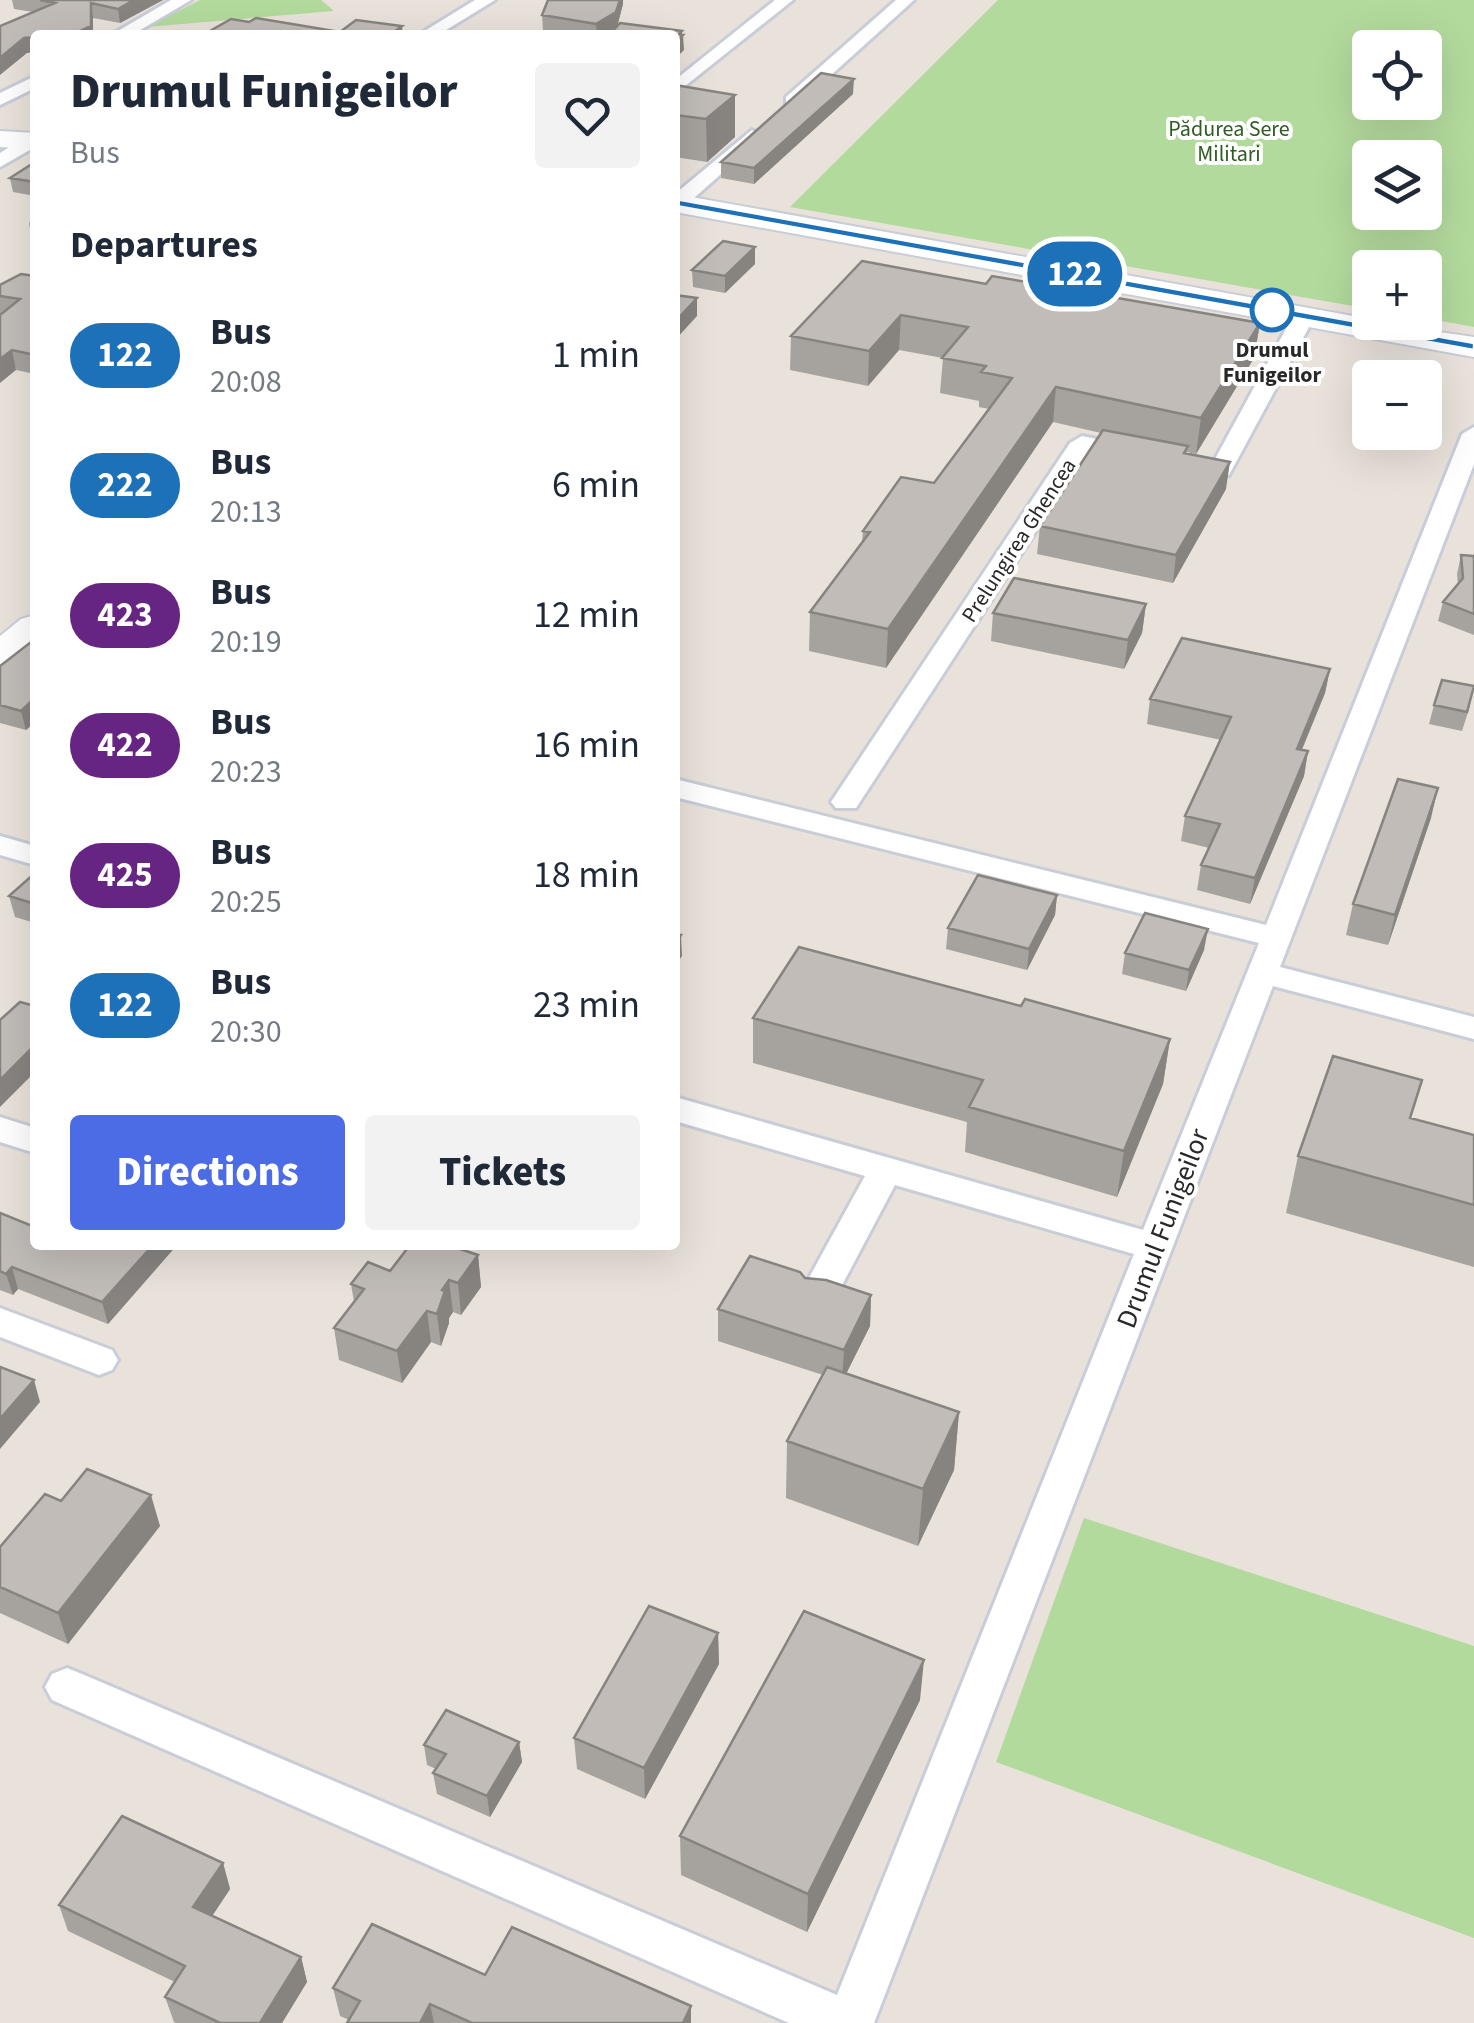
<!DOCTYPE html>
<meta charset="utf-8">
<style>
body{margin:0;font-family:"Source Sans 3",sans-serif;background:#f2f2f3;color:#1f2937;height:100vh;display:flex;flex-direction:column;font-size:38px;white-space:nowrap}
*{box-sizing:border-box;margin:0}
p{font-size:32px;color:#747a83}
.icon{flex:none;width:55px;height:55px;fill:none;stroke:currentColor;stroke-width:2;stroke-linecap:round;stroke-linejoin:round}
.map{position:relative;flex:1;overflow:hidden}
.side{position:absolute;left:30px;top:30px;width:650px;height:1220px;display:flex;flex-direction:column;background:#fff;border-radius:10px;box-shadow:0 10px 40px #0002}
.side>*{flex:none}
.badge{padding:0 20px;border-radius:32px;font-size:35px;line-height:65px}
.controls{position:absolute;left:1352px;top:30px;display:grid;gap:20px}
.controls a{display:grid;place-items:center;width:90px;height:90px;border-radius:10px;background:#fff;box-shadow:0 10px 40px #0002;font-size:50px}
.map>.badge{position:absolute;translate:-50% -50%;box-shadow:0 0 0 5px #fff}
h2{padding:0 40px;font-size:38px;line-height:90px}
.round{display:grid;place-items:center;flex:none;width:105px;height:105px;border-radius:10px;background:#f2f2f3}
.overview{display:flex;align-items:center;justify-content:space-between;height:170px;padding:0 40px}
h1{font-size:48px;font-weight:800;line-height:75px}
.button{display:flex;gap:20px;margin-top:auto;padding:20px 40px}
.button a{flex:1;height:115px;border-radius:10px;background:#4b6ce5;color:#fff;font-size:40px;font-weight:800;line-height:115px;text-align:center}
.button a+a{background:#f2f2f3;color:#1f2937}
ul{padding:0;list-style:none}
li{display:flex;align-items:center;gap:30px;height:130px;padding:0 40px}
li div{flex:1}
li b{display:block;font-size:38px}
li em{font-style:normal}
li .badge{min-width:110px;font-weight:700;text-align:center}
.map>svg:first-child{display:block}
.green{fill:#b3da9d;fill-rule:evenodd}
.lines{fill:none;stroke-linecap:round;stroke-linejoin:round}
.street-casing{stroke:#c9cdd8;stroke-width:6}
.secondary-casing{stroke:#c9cdd8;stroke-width:4}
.street{fill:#fff;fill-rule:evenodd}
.secondary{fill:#fff;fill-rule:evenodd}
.wall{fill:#a6a29d}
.shaded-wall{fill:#878480}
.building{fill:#c1bcb7;stroke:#878480;stroke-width:2.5}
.line{fill:#1d71b8;stroke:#fff;stroke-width:2.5}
.stop-dot{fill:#fff;stroke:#1d71b8;stroke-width:5}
.labels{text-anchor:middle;stroke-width:8;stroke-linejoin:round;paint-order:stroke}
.far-park-label{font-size:22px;fill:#2e5c21;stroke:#fff}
.far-stop-label{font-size:22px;font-weight:bold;fill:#282828;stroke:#fff}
.far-street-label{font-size:22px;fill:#282828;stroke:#fff}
.street-label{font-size:28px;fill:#282828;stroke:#fff}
</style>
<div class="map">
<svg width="1474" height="2023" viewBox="0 0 1474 2023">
<rect width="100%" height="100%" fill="#e9e2db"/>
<path class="green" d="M200 0H321L334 11 147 27Z
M998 0H1474V327L1425 318V268H1370V309L790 207ZM1370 48H1425V102H1370ZM1370 158H1425V212H1370Z
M1084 1518 1474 1646V1938L996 1762Z"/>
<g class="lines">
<g class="street-casing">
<path id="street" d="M171 0H191L132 35H111Z
M475 0H495L438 35H418Z
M775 0H793L675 94V80Z
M896 0H914L798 105H786V97Z
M35 76V88L0 105V93Z
M752 130 761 136 759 140 684 207 675 208V194Z
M35 136V147L0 167V153L25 137Z
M1304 310 1315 316 1229 475 1221 477 1181 469 1177 464 1181 459 1214 461 1293 316Z
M1474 427V464L1280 967 1474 1017V1039L1273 986 874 2023H789L52 1700 45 1687 52 1674 67 1668 82 1674 837 1995 1134 1254 895 1185 831 1306 818 1310 805 1306 799 1296 865 1176 675 1121V1097L1143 1230 1259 943 675 797V779L1266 925 1462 434Z
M1082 436 1144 449 1148 454 1136 461 1088 451 856 808H836L831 802 1070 443Z
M0 836 35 846V865L0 855Z
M0 1117 35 1128V1153L0 1142Z
M0 1308 112 1350 118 1360 112 1370 99 1375 0 1337Z"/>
</g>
<g class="secondary-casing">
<path id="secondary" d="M0 131 35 133V149L0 147Z
M675 194 1370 319V322L1474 337V357L675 212Z
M35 615V646L14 663 0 667V636L21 619Z"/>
</g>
<use href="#street" class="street"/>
<use href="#secondary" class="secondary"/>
</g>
<path class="wall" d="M12 0H163L120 23 93 18 27 53 33 12 14 9Z
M623 4 617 27 603 35H574L543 30 542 15Z
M675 85 735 137 707 162 675 157Z
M853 94 754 184 721 178V162Z
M35 162V196L13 192 10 178Z
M35 219V238H32L29 223Z
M755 264 725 293 693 287 692 270Z
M35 276V374L16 370 0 314V285Z
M986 284 1260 323 1254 358 1196 454 1187 452V453L1226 489 1173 583 1037 554 1040 526 1101 433 1053 422 886 668 809 651 810 612 862 542 863 531 934 483 989 409 979 407V401L940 393 943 358 899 350 868 386 790 370 791 336Z
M1461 555 1474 556V635L1438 621 1443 602 1458 585 1457 574Z
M1146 604 1142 633 1124 669 991 641 993 613Z
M35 643V722L26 730 0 723V666Z
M1330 669 1325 693 1302 750 1308 751 1304 776 1250 904 1197 890 1201 865 1209 848 1181 841 1185 816 1221 740 1147 724 1150 699Z
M1434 705 1470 706 1462 731 1429 724Z
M1431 818 1388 945 1346 935 1353 904Z
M35 873V923L15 917 9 896Z
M1057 895 1055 915 1027 970 946 949 948 928Z
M1204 950 1186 991 1122 974 1125 953Z
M1021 1006 1170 1039 1163 1084 1117 1197 965 1152 967 1122 753 1063V1018Z
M1412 1118 1474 1135V1267L1286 1213 1298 1156Z
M0 1213 35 1245H177L108 1324 18 1289 13 1295 0 1290Z
M478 1255 481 1287 461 1315 453 1312 449 1318V1323L441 1346 431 1342 402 1383 339 1360 334 1328 354 1302 351 1284Z
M805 1278 871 1295 870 1326 846 1374 959 1412 954 1470 918 1546 786 1498 787 1441 823 1375 718 1341V1309Z
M61 1501 160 1526 68 1644 0 1613V1547Z
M718 1633 719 1664 645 1799 577 1769 574 1738Z
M920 1700 807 1932 681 1875 680 1836Z
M519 1742 522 1762 490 1817 437 1794 433 1773 436 1769 427 1765 424 1745Z
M223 1863 230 1889 212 1916 301 1957 307 1982 282 2023H176L174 2022 165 1997 175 1982 68 1931 59 1905Z
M485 1975 691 2006V2023H347L349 2020 340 2016 333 1988Z"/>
<path class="shaded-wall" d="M134 0H163L120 23 118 9Z
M620 0H623V4L617 27 603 35H597L596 24Z
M91 3 93 18V35H58Z
M402 26 403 35H390Z
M682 31V37L683 35 684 50 675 59V44L678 35Z
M35 37V52L27 53 0 75V58L24 38Z
M854 79 853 94 754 184V168Z
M735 95V137L707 162 706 119Z
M755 247V264L725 293V276Z
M697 298V316L676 339 675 322Z
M901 315 899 350 868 386 869 351Z
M1260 323 1254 358 1196 454 1201 418Z
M12 350 16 370 0 383V359Z
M1056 387 1053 422 886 668 888 629Z
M1230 462 1226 489 1173 583 1176 555Z
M1146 604 1142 633 1124 669 1128 640Z
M1330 669 1325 693 1292 773 1297 749Z
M35 698V722L26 730 21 711Z
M1308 751 1304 776 1250 904 1255 878Z
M1438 788 1431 818 1388 945 1395 915Z
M1057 895 1055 915 1027 970 1029 949Z
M1208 929 1204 950 1186 991 1189 970Z
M681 935 682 956 675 966V944Z
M1170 1039 1163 1084 1117 1197 1124 1151Z
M35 1045V1072L0 1107V1080Z
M153 1245H177L108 1324 102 1302Z
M478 1255 481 1287 461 1315 458 1283Z
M12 1267 18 1289 13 1295 6 1274Z
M449 1280 453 1312 449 1318V1323L441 1346 437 1314 442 1290Z
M871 1295 870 1326 842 1382 844 1350Z
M427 1311 431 1342 402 1383 397 1351Z
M34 1380 40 1402 0 1449V1419Z
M959 1412 954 1470 918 1546 923 1489Z
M151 1495 160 1526 68 1644 58 1613Z
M718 1633 719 1664 645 1799 644 1768Z
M924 1660 920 1700 807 1932 808 1894Z
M519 1742 522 1762 490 1817 487 1796Z
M223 1863 230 1889 201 1933 193 1907Z
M301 1957 307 1982 282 2023H260Z
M430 2004 434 2023H420Z
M691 2006V2023H683Z"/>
<path class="building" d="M40 0H134L118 9 91 3V26L74 34 35 35V37L24 38 0 58V26L55 3Z
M548 0H620L616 12 596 24 542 15Z
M256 18 340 32 356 20 402 26 390 35H203L231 19 249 22Z
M620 23 682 31 678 35H683L675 44V35H609Z
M821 73 854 79 754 168 721 162Z
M675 85 735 95 706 119 675 115Z
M35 162V182L10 178Z
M723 241 755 247 725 276 692 270Z
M862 261 986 284 992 276 1260 323 1201 418 1056 387 888 629 810 612 870 532 863 531 901 477 934 483 1012 378 981 372 986 366 942 358 968 327 901 315 869 351 791 336Z
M21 274 35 276V355L12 350 0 359V315L20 299 0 296V285Z
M675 295 697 298 675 322Z
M1103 430 1188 446 1184 453 1230 462 1176 555 1040 526Z
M1461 555 1474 556V614L1443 602 1463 578Z
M1014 578 1146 604 1128 640 993 613Z
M1182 638 1330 669 1297 749 1308 751 1255 878 1201 865 1220 824 1185 816 1231 717 1150 699Z
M31 642 35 643V698L21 711 0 705V666Z
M1442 680 1474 686 1467 712 1434 705Z
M1398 779 1438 788 1395 915 1353 904Z
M35 873V904L9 896Z
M978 875 1057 895 1029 949 948 928Z
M1145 913 1208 929 1189 970 1125 953Z
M675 934 681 935 675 944Z
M799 947 1021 1006 1025 999 1170 1039 1124 1151 969 1107 983 1080 753 1018Z
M20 1002 35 1006V1045L0 1080V1020Z
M1333 1056 1422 1080 1410 1118 1474 1135V1205L1298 1156Z
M0 1213 35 1227V1245H153L102 1302 12 1267 6 1274 0 1271Z
M410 1245H448L478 1255 458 1283 449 1280 442 1290 445 1291 437 1314 427 1311 397 1351 334 1328 364 1289 351 1284 368 1262 390 1271Z
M750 1256 800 1272 805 1278 826 1280 871 1295 844 1350 718 1309Z
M0 1367 34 1380 0 1419Z
M827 1367 959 1412 923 1489 787 1441Z
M87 1469 151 1495 58 1613 0 1587V1547L45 1494 61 1501Z
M649 1606 718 1633 644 1768 574 1738Z
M804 1611 924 1660 808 1894 680 1836Z
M446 1710 519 1742 487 1796 433 1773 446 1754 424 1745Z
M122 1816 223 1863 193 1907 301 1957 260 2023H220L165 1997 185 1966 59 1905Z
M372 1924 485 1975 512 1927 691 2006 683 2023H472L430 2004 420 2023H347L360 2001 333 1988Z"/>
<path class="line" d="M675 199 1474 343V350L671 205Z"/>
<circle class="stop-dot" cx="1272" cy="310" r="20"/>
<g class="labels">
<g class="far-park-label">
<text x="1229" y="136">Pădurea Sere<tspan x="1229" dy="25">Militari</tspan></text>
</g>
<g class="far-stop-label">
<text x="1272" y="357">Drumul<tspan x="1272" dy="25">Funigeilor</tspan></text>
</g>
<g class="far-street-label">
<text transform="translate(1018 540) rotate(-57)" y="8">Prelungirea Ghencea</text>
</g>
<g class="street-label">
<text transform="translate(1162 1228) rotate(-69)" y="10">Drumul Funigeilor</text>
</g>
</g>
</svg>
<div class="controls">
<a><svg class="icon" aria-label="locate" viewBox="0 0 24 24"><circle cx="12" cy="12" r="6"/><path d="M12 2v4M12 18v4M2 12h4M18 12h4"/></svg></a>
<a><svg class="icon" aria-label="layers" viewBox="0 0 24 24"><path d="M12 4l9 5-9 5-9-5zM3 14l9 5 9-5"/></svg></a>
<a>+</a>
<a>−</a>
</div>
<b class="badge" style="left:1075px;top:274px;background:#1d71b8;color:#fff">122</b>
<section class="side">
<div class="overview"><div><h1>Drumul Funigeilor</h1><p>Bus</p></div><a class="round"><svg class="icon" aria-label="heart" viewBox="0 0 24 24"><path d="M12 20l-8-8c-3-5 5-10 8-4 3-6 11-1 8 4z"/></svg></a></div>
<h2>Departures</h2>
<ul>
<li><span class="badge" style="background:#1d71b8;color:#fff">122</span><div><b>Bus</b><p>20:08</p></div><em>1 min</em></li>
<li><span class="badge" style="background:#1d71b8;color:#fff">222</span><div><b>Bus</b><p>20:13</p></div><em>6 min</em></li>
<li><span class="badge" style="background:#662483;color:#fff">423</span><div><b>Bus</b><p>20:19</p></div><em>12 min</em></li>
<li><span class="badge" style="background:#662483;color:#fff">422</span><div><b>Bus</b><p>20:23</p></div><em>16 min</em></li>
<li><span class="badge" style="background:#662483;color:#fff">425</span><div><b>Bus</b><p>20:25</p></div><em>18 min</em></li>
<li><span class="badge" style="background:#1d71b8;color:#fff">122</span><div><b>Bus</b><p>20:30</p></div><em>23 min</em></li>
</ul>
<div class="button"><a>Directions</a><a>Tickets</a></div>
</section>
</div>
